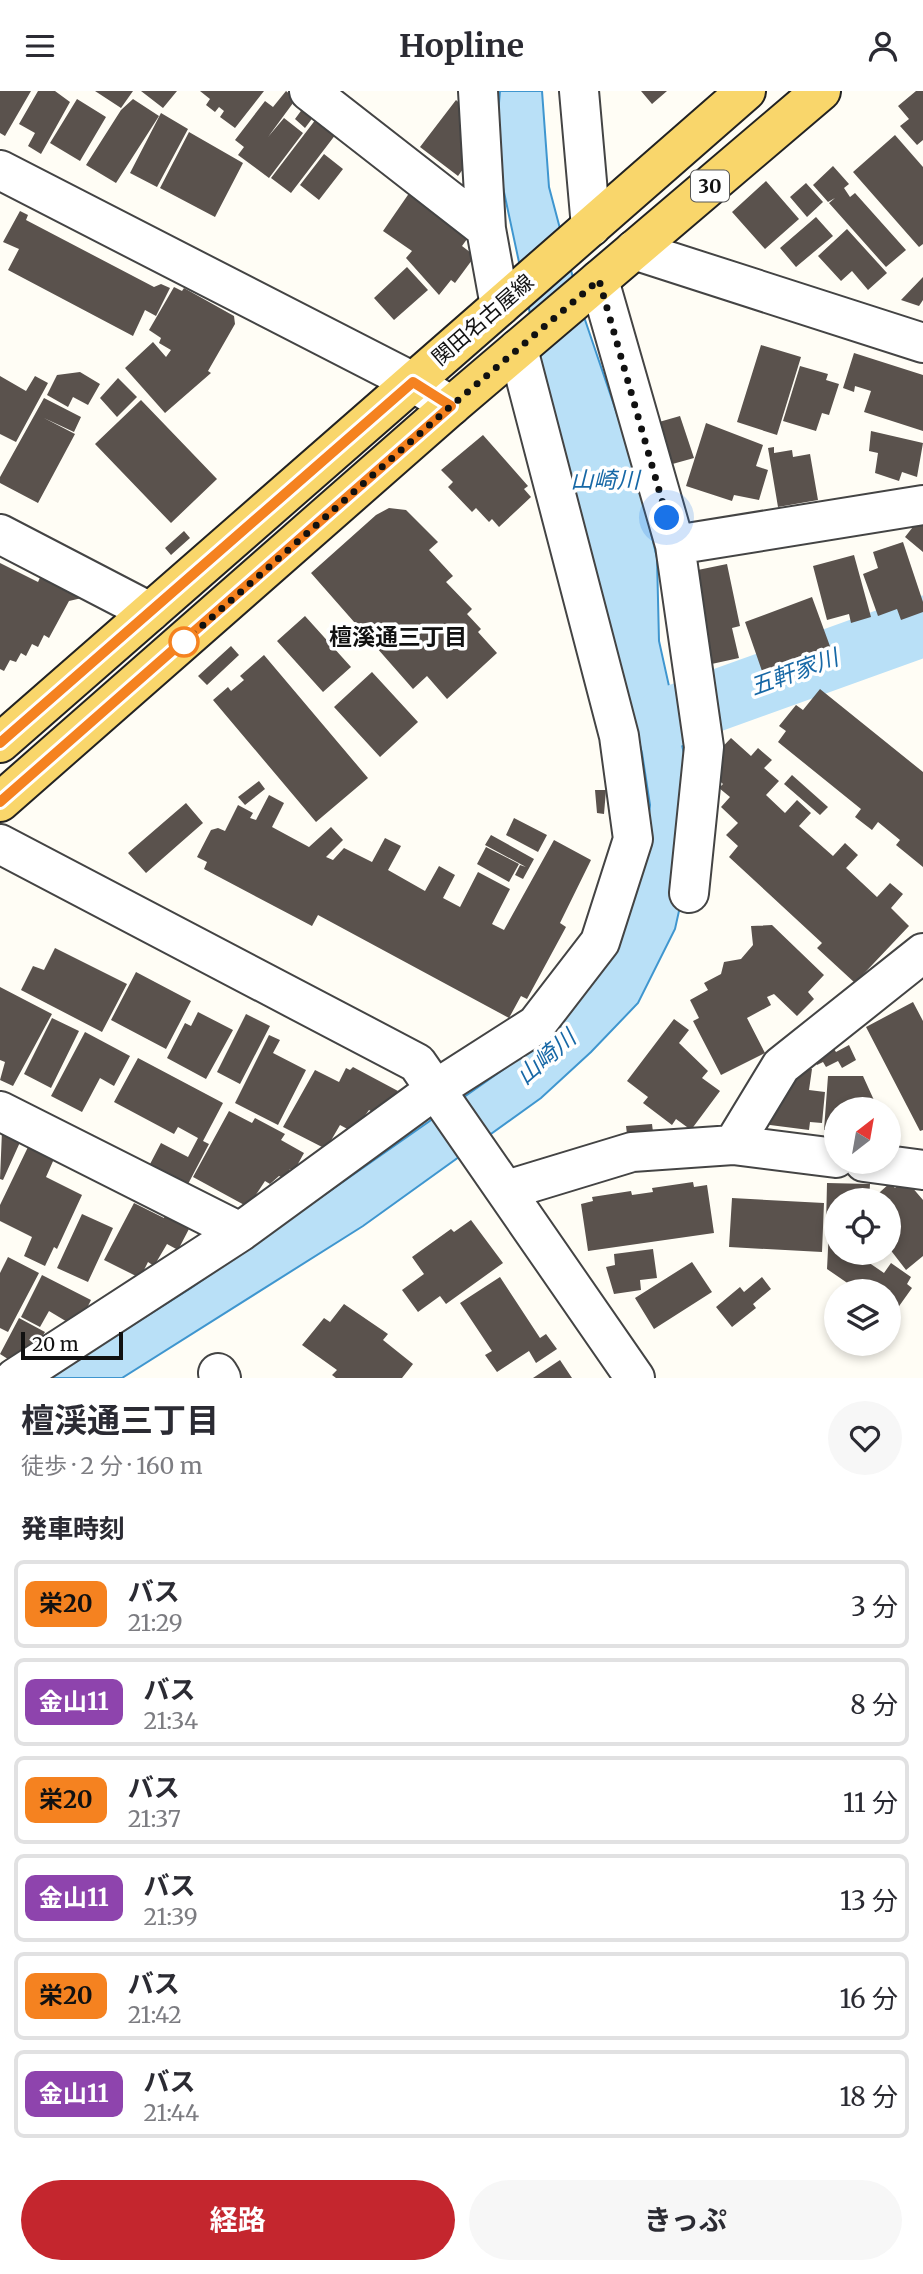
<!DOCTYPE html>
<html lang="ja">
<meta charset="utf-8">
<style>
body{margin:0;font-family:Merriweather,"Noto Sans JP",serif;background:#f7f7f7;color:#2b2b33;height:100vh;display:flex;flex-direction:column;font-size:26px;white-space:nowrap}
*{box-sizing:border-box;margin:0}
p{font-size:23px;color:#7c7c81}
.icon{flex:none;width:38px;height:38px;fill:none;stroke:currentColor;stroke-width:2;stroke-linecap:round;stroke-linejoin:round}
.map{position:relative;height:1287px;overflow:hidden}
.side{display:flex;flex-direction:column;background:#fff;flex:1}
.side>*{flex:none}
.badge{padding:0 14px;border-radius:10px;font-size:24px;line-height:46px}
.needle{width:46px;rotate:31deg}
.fabs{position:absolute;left:824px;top:1006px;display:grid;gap:14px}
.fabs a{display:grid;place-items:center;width:77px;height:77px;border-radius:50%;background:#fff;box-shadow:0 4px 10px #0003;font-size:35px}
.scale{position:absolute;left:21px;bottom:18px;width:102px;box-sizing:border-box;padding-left:7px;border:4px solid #111;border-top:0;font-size:19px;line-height:24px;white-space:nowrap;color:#111;-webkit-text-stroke:5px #fff;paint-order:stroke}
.you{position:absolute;width:35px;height:35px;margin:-18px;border:5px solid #fff;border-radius:50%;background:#1a73e8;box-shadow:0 0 0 10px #1a73e833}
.map>.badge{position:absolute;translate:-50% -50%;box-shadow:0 0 0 4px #fff}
h2{padding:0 21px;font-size:26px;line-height:63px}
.round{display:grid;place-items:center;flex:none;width:74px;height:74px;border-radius:37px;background:#f7f7f7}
.head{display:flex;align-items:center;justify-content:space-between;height:119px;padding:0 21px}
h1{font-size:33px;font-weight:700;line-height:52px}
.cta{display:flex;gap:14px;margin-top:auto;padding:14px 21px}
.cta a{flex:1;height:80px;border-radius:42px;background:#c4262e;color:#fff;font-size:28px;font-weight:700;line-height:80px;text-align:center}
.cta a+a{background:#f7f7f7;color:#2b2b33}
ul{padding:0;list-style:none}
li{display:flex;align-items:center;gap:21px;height:88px;margin:0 14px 10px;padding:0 7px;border:4px solid #e1e1e2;border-radius:10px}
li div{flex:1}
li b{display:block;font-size:26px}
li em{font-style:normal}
li .badge{min-width:77px;font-weight:700;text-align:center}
header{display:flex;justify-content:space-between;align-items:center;height:91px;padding:0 21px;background:#fff;font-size:32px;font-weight:700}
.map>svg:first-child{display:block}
.water{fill:#b9e0f7;stroke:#3f96cf;stroke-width:2}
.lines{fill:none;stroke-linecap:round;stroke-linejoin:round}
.river{stroke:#b9e0f7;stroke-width:61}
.building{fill:#5a524d}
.minor-casing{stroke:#444;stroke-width:42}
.major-casing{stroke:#222;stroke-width:42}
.minor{stroke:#fff;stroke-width:38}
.major{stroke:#f9d66b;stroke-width:38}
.line-casing{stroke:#fff;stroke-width:16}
.line{stroke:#f58220;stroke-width:10}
.walk{stroke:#111;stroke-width:7;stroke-dasharray:0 12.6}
.stop-dot{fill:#fff;stroke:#f58220;stroke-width:3.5}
.labels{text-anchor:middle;stroke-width:7;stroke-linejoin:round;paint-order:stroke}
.shield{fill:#fff;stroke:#585858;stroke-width:2}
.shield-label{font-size:19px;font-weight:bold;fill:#111}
.street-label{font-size:21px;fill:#111;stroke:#fff}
.water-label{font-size:23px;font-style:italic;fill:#1768a6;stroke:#fff}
.neighbourhood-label{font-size:23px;font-weight:bold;fill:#111;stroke:#fff}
</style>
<header><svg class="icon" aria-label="menu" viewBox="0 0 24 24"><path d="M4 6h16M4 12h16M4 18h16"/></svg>Hopline<svg class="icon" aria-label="person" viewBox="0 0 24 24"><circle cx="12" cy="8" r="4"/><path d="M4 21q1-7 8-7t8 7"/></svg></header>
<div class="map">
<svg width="923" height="1287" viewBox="0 0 923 1287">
<rect width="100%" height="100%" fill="#fffdf5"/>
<path class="water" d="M500 0H542L549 96 581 217 635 376 657 467 659 550 694 708 689 775 675 838 638 912 591 961 541 1007 363 1135 122 1287H49L191 1197 504 978 544 946 643 774 650 714 642 662 541 274 495 59Z"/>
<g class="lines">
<path class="river" d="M665 628 923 535"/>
</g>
<path class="building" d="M0 0H31L5 45 0 42Z
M38 0H55L70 11 41 63 28 55 35 42 19 33Z
M95 0H133L121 17Z
M141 0H177L163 17Z
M200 0H264L235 37 220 26 224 20 219 16 215 21 206 14 210 8Z
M286 0 296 8 268 46 284 27 303 42 269 87 238 64 244 56 235 49 265 10 273 16Z
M641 0H667L652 13Z
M916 0H923V49L917 54 900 35 909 28 898 15Z
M77 8 106 26 80 70 50 52Z
M133 8 159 25 116 92 86 74 121 19Z
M456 9 465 17 468 71 458 85 420 56Z
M306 13 317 21 305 37 295 28Z
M161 22 188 38 157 96 130 82Z
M316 28 336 43 291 102 271 87Z
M189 41 243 72 215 126 160 97Z
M895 44 923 76V153L919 156 853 81Z
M324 63 343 78 319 109 300 94Z
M833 75 849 93 844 97 850 106 855 102 906 159 886 176 829 112 835 107 828 111 813 94Z
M766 90 799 128 765 158 732 121Z
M806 92 823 111 807 126 790 106Z
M412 98 470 144 462 155 475 165 455 192 451 189 439 204 406 167 412 160 383 140Z
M20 120 28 124 26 129 154 196 161 193 170 197 156 225 145 219 133 245 8 179 19 158 3 151Z
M816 126 833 145 796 176 780 157Z
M847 138 887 182 868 199 852 180 841 190 818 165Z
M407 176 428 199 394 229 374 207Z
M923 186V209L919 215 901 209Z
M174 196 182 200 184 197 234 225 235 233 208 280 211 282 165 322 125 277 153 251 166 266 171 259 159 252 161 247 149 239Z
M761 254 801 266 777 344 737 331Z
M854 262 923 284V340L864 321 871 300 855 295 854 301 843 297Z
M800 275 828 283 826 289 839 293 829 324 822 322 816 340 783 330Z
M80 281 100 293 88 314 73 306 68 316 47 304 57 284Z
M0 285 26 300 35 285 48 292 16 351 0 343Z
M118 287 137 306 117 326 100 307Z
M44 307 81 326 74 341 44 327 75 343 38 412 0 392V386Z
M141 309 217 388 171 432 95 353Z
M680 325 694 367 658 377 645 335Z
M706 332 763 354 756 375 768 379 759 409 734 404 732 410 686 395Z
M871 340 923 352 917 386 902 381 899 390 875 382 878 362 869 360Z
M483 344 528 395 524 398 531 406 499 436 492 428 489 431 476 417 472 421 448 396 453 391 441 379Z
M774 356V362L792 359 793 366 810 363 818 409 778 416 768 357Z
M389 417 406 419 438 451 429 459 453 485 446 491 472 518 467 523 481 538 478 541 497 562 447 608 427 585 413 598 311 482 376 424Z
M920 427 923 429V461L905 446Z
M184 440 190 447 171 464 165 457Z
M903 451 923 511V521L901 529 897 518 878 525 863 483 878 477 873 461Z
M854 464 871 526 851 532 849 523 827 529 813 475Z
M0 472 38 491 45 476 95 504 69 510 49 547 44 544 38 556 32 553 26 565 21 562 16 571 10 569 4 580 0 578Z
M727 473 740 535 732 537 739 567 707 574 688 481Z
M812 506 831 558 763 583 745 531Z
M305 525 351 576 323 601 277 550Z
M231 555 239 564 207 594 198 585Z
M264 564 368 687 316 731 213 609 228 596 231 600 244 589 240 585Z
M372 581 418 631 380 666 334 616Z
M820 598 923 681V776L896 754 900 749 878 731 872 739 855 726 861 718 778 651 786 640 779 635 796 614 803 619Z
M731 647 751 665 758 657 772 669 764 677 779 690 766 704 785 722 797 709 811 722 799 735 833 765 845 752 858 764 846 777 877 806 890 792 903 803 891 817 909 835 855 892 817 857 822 852 729 766 738 755 726 744 738 732 721 716 730 706 719 697 723 693 713 684 712 667Z
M792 684 828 716 820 724 784 693Z
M259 690 265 698 245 714 238 706Z
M595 699H606L604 723 597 722Z
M269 704 284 712 272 736 309 756 331 736 343 749 326 766 333 769 344 757 372 771 385 747 401 755 388 779 425 800 439 775 455 784 443 807 460 816 478 781 510 798 492 833 504 839 554 749 591 769 560 832 566 836 527 908 521 905 509 927 318 824 312 835 204 778 207 771 197 766 211 739 218 737 225 740 238 714 253 722 250 727 256 729Z
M186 712 203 732 146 782 128 762Z
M514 727 547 744 538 761 506 744Z
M491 744 534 768 523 788 515 784 520 774 526 776 485 754Z
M486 756 519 773 509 791 477 773Z
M772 834 824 884 808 901 814 908 797 925 774 903 767 906 771 914 747 927 765 962 721 984 693 930 699 927 690 909 708 899 704 892 721 883 724 871 741 868 753 854 751 835Z
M55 857 127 893 102 941 21 899 33 875 44 879Z
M136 881 191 910 166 958 111 929Z
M0 896 52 923 13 995 0 989 5 971 0 969Z
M913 911 923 930V1039L920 1040 866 936Z
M198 921 233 939 206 988 167 967 185 932 191 935Z
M246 923 270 935 240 993 217 981Z
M52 927 79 940 51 997 24 983Z
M674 928 689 939 679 952 708 980 702 987 720 1000 691 1039 676 1028 672 1034 643 1012 648 1006 627 990Z
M85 941 130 965 114 995 100 987 82 1021 51 1005Z
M269 944 280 949 273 962 306 979 278 1034 235 1012Z
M849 954 856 969 842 977 838 970 826 976 823 971 817 974 812 962 832 955 836 961Z
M138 967 223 1012 203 1050 209 1053 187 1095 149 1075 161 1052 188 1066 198 1047 178 1036 174 1043 114 1011Z
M353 976 398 1000 391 1012 386 1010 378 1024 369 1019 353 1041 340 1034 326 1058 283 1036 315 979 339 991 346 977 350 979Z
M794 976 812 978 809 999 825 1001 822 1032 810 1031 809 1039 770 1034 763 1029Z
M828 985H863L878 1018H836V1040L824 1039Z
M229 1020 252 1032 255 1027 285 1043 281 1049 304 1062 294 1080 290 1078 285 1088 279 1085 270 1093 265 1090 248 1116 193 1086Z
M652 1033 653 1041 627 1043 626 1035Z
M2 1040 21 1049 3 1089 0 1088Z
M28 1056 54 1068 46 1086 82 1104 57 1158 54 1156 45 1175 24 1165 32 1146 0 1130V1114Z
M905 1088 923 1109V1165L906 1179 889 1157V1110H870L890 1092 895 1097Z
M693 1091 694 1096 707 1094 714 1142 588 1160 581 1113 593 1110 592 1106 631 1100 632 1104 653 1101 652 1097Z
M827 1092 870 1093 869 1110H836V1136H826Z
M732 1107 824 1112 822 1161 729 1156Z
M134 1112 164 1127 165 1123 190 1136 178 1159 167 1153 154 1175 148 1171 140 1187 104 1169Z
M82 1123 113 1137 88 1191 57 1177Z
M471 1129 503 1172 446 1213 440 1205 418 1221 402 1199 424 1183 412 1166 451 1138 454 1141Z
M829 1139H836V1162H866L865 1169 884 1182 891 1172 911 1186 907 1193 912 1197 897 1218 889 1212V1200H859L827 1178Z
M653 1158 657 1187 640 1189 641 1199 614 1203 606 1176 615 1174 614 1163Z
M8 1166 39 1182 8 1241 0 1237V1182Z
M692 1171 712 1201 654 1238 635 1207Z
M42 1184 91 1209 85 1221 69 1232 49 1220 40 1236 21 1226Z
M500 1186 540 1247 546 1243 557 1258 536 1272 529 1260 497 1281 485 1264 492 1260 460 1212Z
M762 1186 771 1198 753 1213 756 1217 732 1236 716 1216 740 1196 744 1201Z
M344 1213 388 1243 383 1249 413 1273 402 1287H336L332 1284 337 1279 302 1254 324 1227 330 1231Z
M19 1227 45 1241 38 1253 11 1270 0 1263Z
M560 1269 572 1287H533Z"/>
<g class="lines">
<g class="minor-casing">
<path id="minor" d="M309 0 486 138
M478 0 486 138 500 215
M579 0 591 136
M0 79 413 291 451 315
M634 159 923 252
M599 189 675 454 704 656 689 802
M0 443 150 521
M675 454 923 414
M0 753 417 972 635 1287
M0 1020 240 1141
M733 1054 781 975 923 862
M864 1071 923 1079
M507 1099 632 1061 733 1054 836 1067
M218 1282 221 1287
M15 1287 240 1141 436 998 536 934 600 851 633 748 619 645 518 258"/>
</g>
<g class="major-casing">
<path id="major" d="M0 652 746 0
M0 711 451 315 821 0"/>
</g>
<use href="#minor" class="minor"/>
<use href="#major" class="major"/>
</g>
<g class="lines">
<g class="line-casing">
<path id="line" d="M0 652 413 291 451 315 0 711"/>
</g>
<use href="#line" class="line"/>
<path class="walk" d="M184 551 451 315 599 189 667 427"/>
</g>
<circle class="stop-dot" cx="184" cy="551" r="14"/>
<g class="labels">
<rect class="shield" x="691" y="79.5" width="38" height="31" rx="5"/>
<g class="shield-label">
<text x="710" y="102">30</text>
</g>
<g class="street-label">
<text transform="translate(483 229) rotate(-41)" y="7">関田名古屋線</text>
</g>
<g class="water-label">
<text x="605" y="397">山崎川</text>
<text transform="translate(794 581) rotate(-20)" y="8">五軒家川</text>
<text transform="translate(546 966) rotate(-41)" y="8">山崎川</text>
</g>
<g class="neighbourhood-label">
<text x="398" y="554">檀溪通三丁目</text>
</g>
</g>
</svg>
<div class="fabs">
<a><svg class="needle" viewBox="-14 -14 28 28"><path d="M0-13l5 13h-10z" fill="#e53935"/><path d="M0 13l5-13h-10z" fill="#7c7c81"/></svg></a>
<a><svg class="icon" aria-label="locate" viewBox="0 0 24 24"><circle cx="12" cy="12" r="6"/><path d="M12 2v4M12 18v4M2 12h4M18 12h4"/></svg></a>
<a><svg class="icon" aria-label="layers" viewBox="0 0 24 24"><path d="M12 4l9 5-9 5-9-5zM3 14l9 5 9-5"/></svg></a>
</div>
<div class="scale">20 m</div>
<div class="you" style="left:667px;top:427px"></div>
</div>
<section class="side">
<div class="head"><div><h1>檀渓通三丁目</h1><p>徒歩 · 2 分 · 160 m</p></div><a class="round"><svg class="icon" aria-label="heart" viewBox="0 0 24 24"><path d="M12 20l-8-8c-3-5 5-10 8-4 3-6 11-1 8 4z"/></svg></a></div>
<h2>発車時刻</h2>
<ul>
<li><span class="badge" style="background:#f58220;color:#111">栄20</span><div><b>バス</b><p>21:29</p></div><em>3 分</em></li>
<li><span class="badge" style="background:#8e44ad;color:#fff">金山11</span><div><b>バス</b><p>21:34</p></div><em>8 分</em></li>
<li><span class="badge" style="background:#f58220;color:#111">栄20</span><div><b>バス</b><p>21:37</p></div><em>11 分</em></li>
<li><span class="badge" style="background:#8e44ad;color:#fff">金山11</span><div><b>バス</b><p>21:39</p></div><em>13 分</em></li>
<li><span class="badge" style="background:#f58220;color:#111">栄20</span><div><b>バス</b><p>21:42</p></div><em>16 分</em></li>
<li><span class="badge" style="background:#8e44ad;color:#fff">金山11</span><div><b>バス</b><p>21:44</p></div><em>18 分</em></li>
</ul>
<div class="cta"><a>経路</a><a>きっぷ</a></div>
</section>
